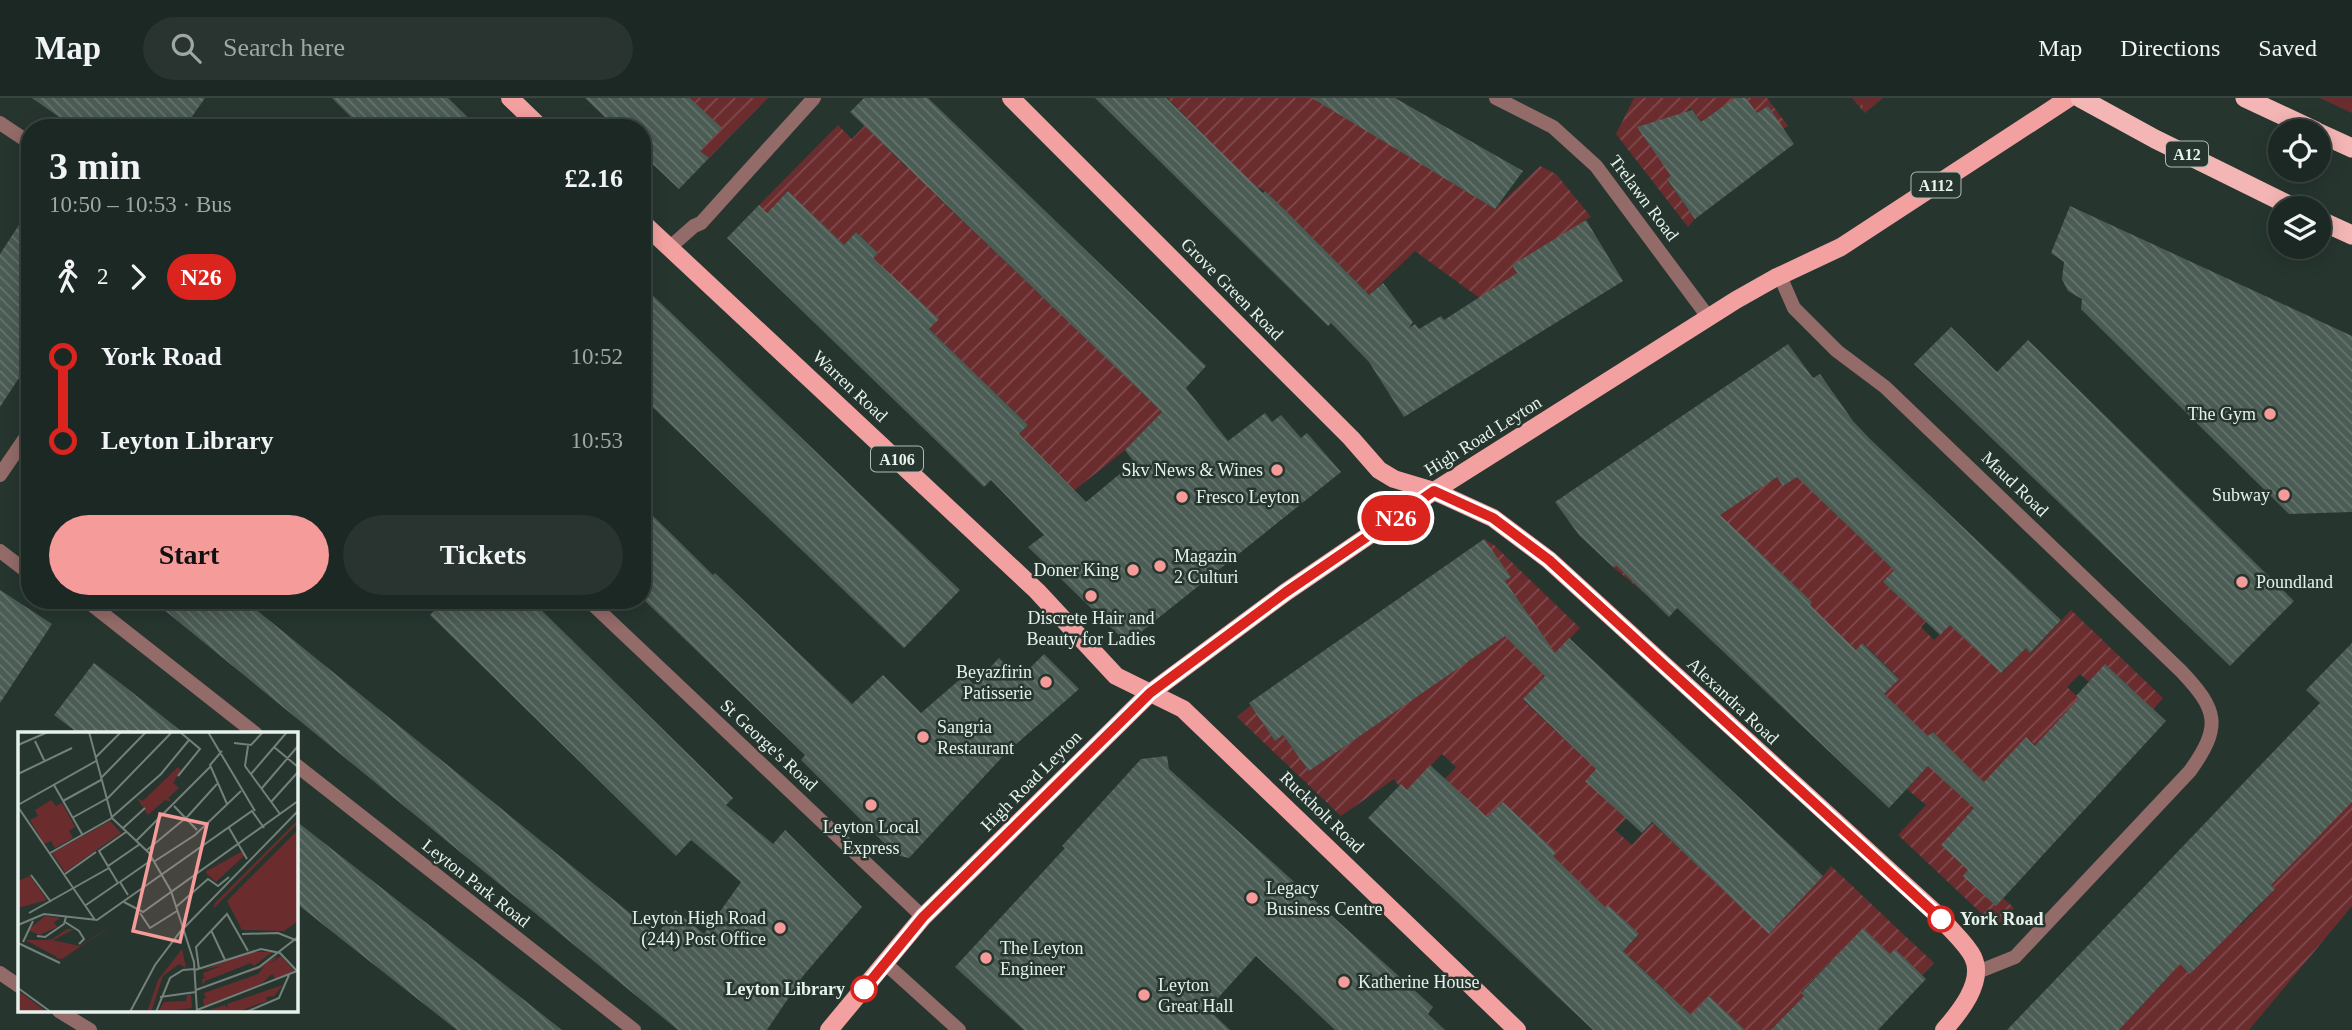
<!DOCTYPE html>
<meta charset="utf-8">
<style>
body{margin:0;font-family:"Times New Roman",serif;background:#293430;color:#f1f3f6;height:100vh;display:flex;flex-direction:column;font-size:26px;white-space:nowrap}
*{box-sizing:border-box;margin:0}
p{font-size:23px;color:#a0a6a6}
.icon{flex:none;width:38px;height:38px;fill:none;stroke:currentColor;stroke-width:2;stroke-linecap:round;stroke-linejoin:round}
.map{position:relative;flex:1;overflow:hidden}
.details{position:absolute;left:21px;top:21px;width:630px;height:490px;display:flex;flex-direction:column;background:#1c2823;border-radius:28px;box-shadow:0 4px 18px #0003,0 0 0 2px #3a4441}
.details>*{flex:none}
.badge{padding:0 14px;border-radius:23px;font-size:24px;line-height:46px}
.tools{position:absolute;left:2268px;top:21px;display:grid;gap:14px}
.tools a{display:grid;place-items:center;width:63px;height:63px;border-radius:50%;background:#1c2823;box-shadow:0 4px 18px #0003,0 0 0 2px #3a4441;font-size:35px}
.map>.badge{position:absolute;translate:-50% -50%;box-shadow:0 0 0 4px #fff}
.legs{display:flex;align-items:center;gap:10px;height:77px;padding:0 28px;font-size:23px}
.legs p{margin-inline-start:auto}
.summary{display:flex;align-items:center;justify-content:space-between;height:119px;padding:0 28px}
h1{font-size:38px;font-weight:600;line-height:52px}
.button{display:flex;gap:14px;margin-top:auto;padding:14px 28px}
.button a{flex:1;height:80px;border-radius:42px;background:#f59b9a;color:#111;font-size:28px;font-weight:600;line-height:80px;text-align:center}
.button a+a{background:#293430;color:#f1f3f6}
ul{padding:0 28px;list-style:none}
li{display:flex;align-items:center;gap:24px;height:84px;font-size:26px}
li i{display:grid;place-items:center;width:10px;height:100%;margin:0 9px;background:currentColor}
li i::after{content:'';width:18px;height:18px;margin:-9px;border:5px solid;border-radius:50%;background:#1c2823}
li p{margin-inline-start:auto}
li:first-child i{background:linear-gradient(#0000 50%,currentColor 0)}
li:last-child i{background:linear-gradient(currentColor 50%,#0000 0)}
header{display:flex;align-items:center;gap:42px;box-sizing:border-box;height:98px;padding:0 35px;background:#1c2823;border-bottom:2px solid #3a4441}
header strong{font-size:33px}
nav{display:flex;gap:38px;margin-inline-start:auto;font-size:24px}
.search{width:490px;height:63px;background:#293430;display:flex;align-items:center;gap:18px;box-sizing:border-box;padding:0 24px;border-radius:38px;color:#a0a6a6;font-size:26px}
.map>svg:first-child{display:block}
.grass{fill:url(#grass-tufts)}
.garden{fill:url(#garden-furrows)}
.building{fill:url(#building-back-hatch)}
.lines{fill:none;stroke-linecap:round;stroke-linejoin:round}
.minor{stroke:#936b69;stroke-width:14}
.primary{stroke:#f3a1a0;stroke-width:18}
.trunk{stroke:#f3b6b4;stroke-width:19}
.line-1-casing{stroke:#fff;stroke-width:16}
.line-1{stroke:#dc241f;stroke-width:10}
.poi-dot{fill:#f59b9a;stroke:#26362f;stroke-width:2.5}
.stop-1-dot{fill:#fff;stroke:#dc241f;stroke-width:3.5}
.labels{text-anchor:middle;stroke-width:5;stroke-linejoin:round;paint-order:stroke}
.shield{fill:#26362f;stroke:#aebab4;stroke-width:2}
.shield-label{font-size:16px;font-weight:bold;fill:#e8f2ed}
.street-label{font-size:18px;fill:#e8f2ed;stroke:#26362f}
.poi-label{font-size:18px;fill:#e8f2ed;stroke:#26362f;text-anchor:start}
.stop-label{font-size:18px;font-weight:bold;fill:#e8f2ed;stroke:#26362f;text-anchor:start}
.inset-road{fill:none;stroke:#74817b;stroke-width:2}
.view{fill:#f59b9a;fill-opacity:0.15;stroke:#f59b9a;stroke-width:3.5}
.inset-edge{fill:none;stroke:#e8f2ed;stroke-width:3.5}
</style>
<header>
<strong>Map</strong>
<div class="search"><svg class="icon" aria-label="search" viewBox="0 0 24 24"><circle cx="10" cy="10" r="6"/><path d="M15 15l6 6"/></svg>Search here</div>
<nav><a>Map</a><a>Directions</a><a>Saved</a></nav>
</header>
<div class="map">
<svg width="2352" height="932" viewBox="0 0 2352 932">
<defs>
<pattern id="grass-tufts" width="24" height="20" patternUnits="userSpaceOnUse" patternTransform="scale(1.75)"><rect width="24" height="20" fill="#6b2c2e"/><path d="M3 7l-1-3M5 7V3M7 7l1-3M15 17l-1-3M17 17v-4M19 17l1-3" fill="none" stroke="#804b4d"/></pattern>
<pattern id="garden-furrows" width="10" height="10" patternUnits="userSpaceOnUse" patternTransform="scale(1.75)"><rect width="10" height="10" fill="#6b2c2e"/><path d="M-1 1l2-2M0 10L10 0M9 11l2-2" fill="none" stroke="#804b4d"/></pattern>
<pattern id="building-back-hatch" width="6" height="6" patternUnits="userSpaceOnUse" patternTransform="scale(1.75)"><rect width="6" height="6" fill="#4b5c54"/><path d="M-1 5l2 2M0 0l6 6M5-1l2 2" fill="none" stroke="#65746d"/></pattern>
</defs>
<rect width="100%" height="100%" fill="#26362f"/>
<path class="grass" d="M1852 0H1883L1865 15Z
M2320 0H2352V15Z"/>
<path class="garden" d="M690 0H768L709 60 700 53Z
M1167 0H1313L1495 111 1540 68 1556 76 1591 119 1583 123 1584 126 1512 167 1526 189 1485 204 1415 153 1369 197 1265 93 1253 87Z
M1634 0H1735L1717 46 1691 10 1646 42 1673 77 1667 82 1695 121 1688 129 1616 36Z
M1746 0H1767L1788 28 1783 31 1768 8 1757 15Z
M876 16 886 49 906 69 918 57 946 84 935 96 946 107 1051 207 1061 196C1085 246 1088 248 1138 271L1128 281 1146 299 1172 304 1125 352 1066 399 1063 381 1035 353 1007 349 1028 327 929 231 938 221 843 192 878 155 856 134 843 148 788 93 767 115 759 107 838 27 852 41Z
M1805 374 1961 487 1921 529 1934 542 1950 526 2002 575 2026 550 2031 555 2071 512 2163 600 2153 611 2106 567 2089 584 2080 576 2067 589 2107 626 2040 651 2026 639 2002 736 2003 800 2014 810 1996 829 1898 737 1926 707 1907 691 1947 648 1933 634 1904 664 1883 598 1899 580 1863 545 1856 552 1809 507 1812 504 1744 441 1648 498 1613 469 1688 414 1777 379 1783 388Z
M1484 441 1494 447 1580 530 1540 572 1545 578 1523 602 1558 635 1581 611 1584 615 1562 639 1589 664 1622 651 1585 682 1604 700 1636 710 1615 732 1632 747 1652 725 1705 774 1823 778 1831 768 1934 865 1922 877 1858 889 1831 863 1801 894 1828 921 1793 932H1745L1709 898 1691 917 1629 858 1606 883 1599 876 1639 837 1608 808 1570 848 1546 780 1543 742 1503 704 1487 719 1443 683 1456 669 1442 656 1407 692 1401 686 1399 688 1394 681 1341 718 1237 619 1251 607 1275 643 1283 637 1309 673 1530 519 1505 483 1510 479Z
M2352 704V808L2249 932H2119L2168 879 2141 853 2228 815 2241 827 2275 791 2263 779 2328 728Z"/>
<path class="building" d="M32 0H205L184 30H75Z
M332 0H448L479 30H362Z
M585 0H690L722 30 700 53 709 60 679 91 642 56V30H616Z
M864 0H928L1206 268 1186 290 1228 343 1265 315 1272 324 1281 317 1301 340 1307 335 1341 374 1127 545 1028 449 1044 437 991 382 984 389 727 140 759 107 767 115 788 93 844 147 856 134 878 155 873 160 939 221 929 231 1028 327 1019 336 1086 404 1134 364 1125 352 1162 314 850 14Z
M1095 0H1166L1263 95 1265 93 1286 113 1369 197 1383 185 1413 224 1409 230 1415 226 1419 231 1441 218 1444 222 1517 175 1512 167 1586 122 1623 183 1404 319 1369 264 1331 225 1328 228Z
M1312 0H1395L1523 73 1495 111Z
M1735 0H1746L1757 15 1768 8 1794 46 1695 121 1667 81 1671 78 1637 29 1692 12 1701 24Z
M2070 108 2352 238V414L2289 416 2081 211 2082 201 2068 193 2062 181 2064 164 2051 155Z
M30 110V263L0 309V156Z
M642 187 960 492 904 550 642 299Z
M1951 229 1997 274 2028 242 2294 503 2230 568 1914 266Z
M1788 246 1813 280 1820 276 1853 323 1869 340 2061 522 2030 555 2026 550 2001 575 1950 527 1940 537 1883 484 1894 472 1797 379 1783 388 1777 379 1720 417 1812 504 1810 507 1856 552 1862 545 1899 581 1884 596 1928 638 1933 634 1984 684 2026 639 2035 648 2079 600 2076 598 2105 566 2166 623 1996 808 1963 778 1968 772 1941 747 1974 710 1928 668 1889 710 1677 510 1669 519 1616 467 1613 469 1579 437 1555 404Z
M642 407 713 477 715 475 852 606 883 577 921 615 965 577 974 587 999 560 1019 581 1044 556 1079 591 1005 656 909 760 896 757 801 662 805 657 642 500Z
M1484 441 1511 479 1505 483 1555 555 1569 540 1823 778 1769 836 1652 724 1642 735 1585 683 1596 671 1523 601 1545 578 1505 538 1309 673 1283 637 1275 643 1249 605Z
M0 492 52 526 0 605Z
M152 502H244L657 837 675 812 704 836 741 784 691 742 676 758 430 517 444 502H531L733 700 726 707 773 746 785 732 862 809 803 878 767 932H678Z
M2352 545V704L2271 787 2275 791 2190 876 2180 866 2119 932H2007L2320 605 2306 592Z
M94 565 119 584 185 636H79L54 617Z
M1167 658 1169 671 1433 909 1428 916 1445 932H1335L1256 858 1208 911 1230 932H1024L955 869 1065 750 1062 748 1141 661Z
M1430 667 1487 719 1503 704 1556 754 1553 758 1606 810 1608 807 1639 836 1623 853 1691 917 1709 898 1745 932H1593L1368 720 1401 686 1407 692Z
M296 723 452 845 562 932H457L340 840 296 805Z
M1863 830 1890 856 1895 851 1926 881 1878 932H1771L1804 898 1801 895Z"/>
<g class="lines">
<path class="minor" d="M1496 0 1553 29 1596 68 1709 220
M0 25 30 45
M669 150 694 128 701 125 814 0
M1780 178 1794 210 1837 253 1885 289 2181 573C2218 612 2222 628 2190 673L2015 859 1975 875
M0 377 30 333
M0 453 30 476
M81 502 92 507 256 636
M588 502 923 819
M296 667 634 932
M886 866 959 932
M0 875 19 888
M59 913 90 932"/>
<path class="primary" d="M510 0 541 30
M1011 0 1351 340 1379 372 1394 381 1434 393 1493 420 1549 462 1942 821C1951 833 1966 845 1973 859 1985 884 1959 915 1944 932
M642 124 1037 493 1116 578 1183 611 1517 932
M829 932 923 819 1150 595 1286 494 1434 393 1736 202 1775 180 1841 149 2069 0"/>
<path class="trunk" d="M2080 0 2155 41 2295 110
M2245 0 2316 33
M2319 35 2352 50
M2319 122 2352 137"/>
</g>
<g class="lines">
<g class="line-1-casing">
<path id="line-1" d="M864 891 923 819 1150 595 1286 494 1434 393 1493 420 1549 462 1941 821"/>
</g>
<use href="#line-1" class="line-1"/>
</g>
<g class="poi-dot">
<circle cx="2270" cy="316" r="7"/>
<circle cx="1277" cy="372" r="7"/>
<circle cx="2284" cy="397" r="7"/>
<circle cx="1182" cy="399" r="7"/>
<circle cx="1160" cy="468" r="7"/>
<circle cx="1133" cy="472" r="7"/>
<circle cx="2242" cy="484" r="7"/>
<circle cx="1091" cy="498" r="7"/>
<circle cx="1046" cy="584" r="7"/>
<circle cx="923" cy="639" r="7"/>
<circle cx="871" cy="707" r="7"/>
<circle cx="1252" cy="800" r="7"/>
<circle cx="780" cy="830" r="7"/>
<circle cx="986" cy="860" r="7"/>
<circle cx="1344" cy="884" r="7"/>
<circle cx="1144" cy="897" r="7"/>
</g>
<g class="stop-1-dot">
<circle cx="1941" cy="821" r="12"/>
<circle cx="864" cy="891" r="12"/>
</g>
<g class="labels">
<g class="shield">
<rect x="2166" y="43.5" width="42" height="25" rx="5"/>
<rect x="1911.5" y="74.5" width="49" height="25" rx="5"/>
<rect x="871" y="348.5" width="52" height="25" rx="5"/>
</g>
<g class="shield-label">
<text x="2187" y="62">A12</text>
<text x="1936" y="93">A112</text>
<text x="897" y="367">A106</text>
</g>
<g class="street-label">
<text transform="translate(1644 100) rotate(53)" y="6">Trelawn Road</text>
<text transform="translate(1232 191) rotate(45)" y="6">Grove Green Road</text>
<text transform="translate(850 288) rotate(43)" y="6">Warren Road</text>
<text transform="translate(1483 338) rotate(-32)" y="6">High Road Leyton</text>
<text transform="translate(2015 386) rotate(44)" y="6">Maud Road</text>
<text transform="translate(1733 603) rotate(43)" y="6">Alexandra Road</text>
<text transform="translate(769 647) rotate(43)" y="6">St George's Road</text>
<text transform="translate(1031 683) rotate(-45)" y="6">High Road Leyton</text>
<text transform="translate(1322 714) rotate(44)" y="6">Ruckholt Road</text>
<text transform="translate(476 785) rotate(38)" y="6">Leyton Park Road</text>
</g>
<g class="poi-label">
<text x="2256" y="322" text-anchor="end">The Gym</text>
<text x="1263" y="378" text-anchor="end">Skv News &amp; Wines</text>
<text x="2270" y="403" text-anchor="end">Subway</text>
<text x="1196" y="405">Fresco Leyton</text>
<text x="1174" y="464">Magazin<tspan x="1174" dy="21">2 Culturi</tspan></text>
<text x="1119" y="478" text-anchor="end">Doner King</text>
<text x="2256" y="490">Poundland</text>
<text x="1091" y="526" text-anchor="middle">Discrete Hair and<tspan x="1091" dy="21">Beauty for Ladies</tspan></text>
<text x="1032" y="580" text-anchor="end">Beyazfirin<tspan x="1032" dy="21">Patisserie</tspan></text>
<text x="937" y="635">Sangria<tspan x="937" dy="21">Restaurant</tspan></text>
<text x="871" y="735" text-anchor="middle">Leyton Local<tspan x="871" dy="21">Express</tspan></text>
<text x="1266" y="796">Legacy<tspan x="1266" dy="21">Business Centre</tspan></text>
<text x="766" y="826" text-anchor="end">Leyton High Road<tspan x="766" dy="21">(244) Post Office</tspan></text>
<text x="1000" y="856">The Leyton<tspan x="1000" dy="21">Engineer</tspan></text>
<text x="1358" y="890">Katherine House</text>
<text x="1158" y="893">Leyton<tspan x="1158" dy="21">Great Hall</tspan></text>
</g>
<g class="stop-label">
<text x="1960" y="827">York Road</text>
<text x="845" y="897" text-anchor="end">Leyton Library</text>
</g>
</g>
<g transform="translate(18 634)">
<rect width="280" height="280" fill="#26362f"/>
<path d="M280 88V91L195 177 197 171ZM108 184 44 227 38 226 44 217 29 207 62 214Z" fill="#6b2c2e"/>
<path d="M280 98V189L266 199 224 198 209 169Z" fill="#6b2c2e"/>
<path d="M160 35 163 38 155 51 161 56 150 66 154 70 147 68 130 83 119 66 125 69ZM33 68 38 74 44 71 57 95 51 99 55 106 37 116 33 109 26 112 12 88 20 84 17 78ZM92 89 103 101 47 140 34 121ZM0 259 6 263 29 280H0Z" fill="#6b2c2e"/>
<path d="M223 116 189 139 223 120 228 122 198 150 187 140ZM12 144 29 168 0 176V149ZM27 184 42 186 36 190 39 195 21 203 10 198ZM49 197H56L34 209 44 217 39 225 7 208H33ZM164 217 168 236 161 232 145 244 133 280H129L140 248ZM233 220H254L236 234 233 231 187 249 185 254 184 247 189 245H186L185 241 203 234 184 238ZM261 223 252 232 263 224 276 239 246 251 257 246 254 242 243 252 186 274 185 267 190 265H187L186 261 240 242 246 235 228 242ZM265 253 256 264 248 265 249 269 222 279 193 280 192 278 207 273 210 277 209 272ZM169 263H173L174 276 140 280 146 270 168 269Z" fill="#6b2c2e"/>
<path class="inset-road" d="M71 0 94 86 131 121 153 159 176 230 179 280M190 0 237 79M17 9 27 30M216 11 233 13 245 0M0 13 30 0M230 14 227 34 262 82M256 15 280 35M204 19 192 33 209 72M77 26 103 0M0 42 54 16M233 42 269 0M160 44 182 17 162 0M84 45 128 0M36 53 64 102M244 56 280 14M45 69 83 48M253 70 280 40M0 73 78 29M156 74 179 98M0 75 77 188M94 85 143 42 171 8M54 86 90 66 154 0M211 96 229 127M104 97 127 76M108 100 81 119 90 134 122 112M118 109 192 35M129 118 170 84 199 52M32 121 94 86M137 129 177 103 223 59M47 142 78 120M13 143 33 170M110 163 102 150 135 127M106 170 125 180 280 69M158 175 190 147 200 154 211 145M11 181 91 136 100 151 68 173M122 181 132 196 159 179M47 190 61 199 66 207 61 212M0 193 26 182 79 188 234 79 246 96M193 198 207 228M224 202 260 201 280 209M19 204 27 205 46 192 48 185M5 210 15 189M0 211 42 231M181 237 178 215 209 182 230 219M177 238 243 217 262 221 279 239M0 256 33 280M178 258 241 235 280 205M142 265 178 260M179 278 279 239M112 280 137 233 162 200 280 79M138 280 152 246 165 238 177 237M228 280 261 266 271 243"/>
<path class="view" d="M142 82 189 92 162 210 115 199Z"/>
<rect width="280" height="280" class="inset-edge"/>
</g>
</svg>
<div class="tools">
<a><svg class="icon" aria-label="locate" viewBox="0 0 24 24"><circle cx="12" cy="12" r="6"/><path d="M12 2v4M12 18v4M2 12h4M18 12h4"/></svg></a>
<a><svg class="icon" aria-label="layers" viewBox="0 0 24 24"><path d="M12 4l9 5-9 5-9-5zM3 14l9 5 9-5"/></svg></a>
</div>
<b class="badge" style="left:1396px;top:420px;background:#dc241f;color:#fff">N26</b>
<section class="details">
<div class="summary"><div><h1>3 min</h1><p>10:50 – 10:53 · Bus</p></div><b>£2.16</b></div>
<div class="legs"><svg class="icon" aria-label="walk" viewBox="0 0 24 24"><circle cx="13" cy="4" r="2"/><path d="M13 8l-2 6 4 7M11 14l-3 7M7 12l3-4h3l4 4"/></svg>2<svg class="icon" aria-label="forward" viewBox="0 0 24 24"><path d="M9 5l7 7-7 7"/></svg><b class="badge" style="background:#dc241f;color:#fff">N26</b></div>
<ul>
<li><i style="color:#dc241f"></i><b>York Road</b><p>10:52</p></li>
<li><i style="color:#dc241f"></i><b>Leyton Library</b><p>10:53</p></li>
</ul>
<div class="button"><a>Start</a><a>Tickets</a></div>
</section>
</div>
